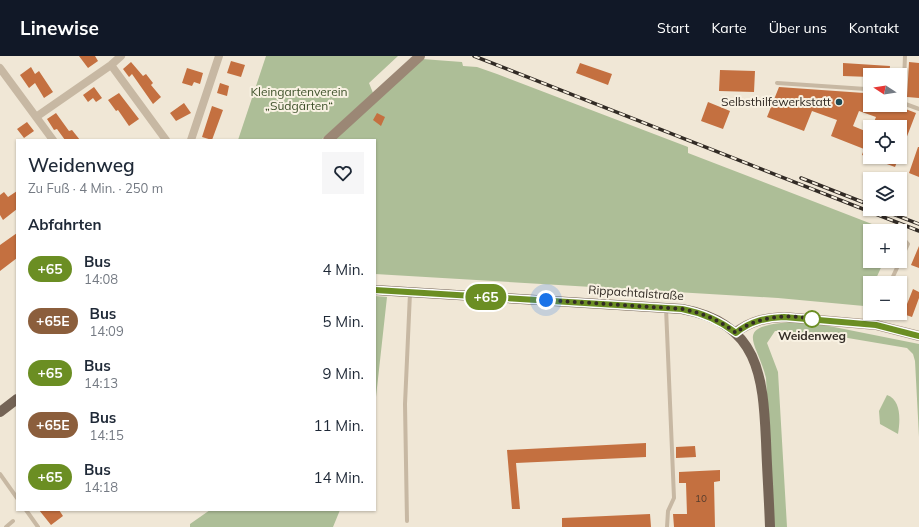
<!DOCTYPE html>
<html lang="de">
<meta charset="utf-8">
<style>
body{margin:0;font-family:Mulish,sans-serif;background:#f6f6f7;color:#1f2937;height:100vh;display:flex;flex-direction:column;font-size:15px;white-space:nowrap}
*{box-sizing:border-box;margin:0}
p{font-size:13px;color:#747a83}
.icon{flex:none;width:22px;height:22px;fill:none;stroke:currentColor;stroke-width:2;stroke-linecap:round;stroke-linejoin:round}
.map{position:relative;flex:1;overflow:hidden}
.panel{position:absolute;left:16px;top:83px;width:360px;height:372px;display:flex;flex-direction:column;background:#fff;border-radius:0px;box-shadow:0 1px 3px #0004}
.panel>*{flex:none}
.badge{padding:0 8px;border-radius:13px;font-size:14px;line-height:26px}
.needle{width:26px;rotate:282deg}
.buttons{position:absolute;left:863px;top:12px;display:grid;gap:8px}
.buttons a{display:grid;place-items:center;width:44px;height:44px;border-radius:0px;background:#fff;box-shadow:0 1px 3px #0004;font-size:20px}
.you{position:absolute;width:20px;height:20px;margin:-10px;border:3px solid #fff;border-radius:50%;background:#1a73e8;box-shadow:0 0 0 6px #1a73e833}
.map>.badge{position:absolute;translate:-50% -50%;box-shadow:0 0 0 2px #fff}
h2{padding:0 12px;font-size:15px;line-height:36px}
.round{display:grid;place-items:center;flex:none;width:42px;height:42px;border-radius:0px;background:#f6f6f7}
.overview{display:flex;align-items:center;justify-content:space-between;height:68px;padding:0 12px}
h1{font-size:19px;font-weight:600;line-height:30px}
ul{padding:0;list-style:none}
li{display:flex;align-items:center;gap:12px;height:52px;padding:0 12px}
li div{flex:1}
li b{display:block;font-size:15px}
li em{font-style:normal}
li .badge{min-width:44px;font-weight:700;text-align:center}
header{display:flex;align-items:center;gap:24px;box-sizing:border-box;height:56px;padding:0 20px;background:#111827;color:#fff}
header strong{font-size:19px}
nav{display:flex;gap:22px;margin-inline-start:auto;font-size:14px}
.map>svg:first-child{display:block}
.green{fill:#adbe97}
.building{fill:#c47040}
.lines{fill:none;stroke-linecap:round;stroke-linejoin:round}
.lane{stroke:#c7b8a3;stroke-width:4}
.street{stroke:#c7b8a3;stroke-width:8}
.secondary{stroke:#9b8775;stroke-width:10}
.primary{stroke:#746456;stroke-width:10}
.rail-casing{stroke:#322b25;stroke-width:3.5}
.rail{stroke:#f8f1e2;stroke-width:2;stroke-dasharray:6;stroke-linecap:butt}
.line-casing{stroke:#fff;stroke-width:9}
.line{stroke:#6b8e23;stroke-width:6}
.walk{stroke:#322b25;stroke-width:4;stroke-dasharray:0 7.2}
.poi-dot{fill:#1c4953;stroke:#f8f1e2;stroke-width:1.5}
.stop-dot{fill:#fff;stroke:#6b8e23;stroke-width:2}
.labels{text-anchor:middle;stroke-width:4;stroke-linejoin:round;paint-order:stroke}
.number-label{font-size:10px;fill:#563c2c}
.park-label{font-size:12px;fill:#3d5029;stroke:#f8f1e2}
.poi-label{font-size:12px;fill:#322b25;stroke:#f8f1e2;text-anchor:end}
.street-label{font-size:12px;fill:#322b25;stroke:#f8f1e2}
.stop-label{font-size:12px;font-weight:bold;fill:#322b25;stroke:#f8f1e2}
</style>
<header>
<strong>Linewise</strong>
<nav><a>Start</a><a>Karte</a><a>Über uns</a><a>Kontakt</a></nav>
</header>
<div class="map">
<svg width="919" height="471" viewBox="0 0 919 471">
<rect width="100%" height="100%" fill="#f0e7d6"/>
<path class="green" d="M266 0H398L369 27 373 37 321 84H238Z
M422 3 462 6 463 10 477 11 497 18 688 91V97L890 175H870V205H884L874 227H870V237L864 250 778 242 375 218V84H334Z
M375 240 387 241 375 350Z
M784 261 919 288V381L915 305 913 298 907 292 830 279 775 275 767 287 778 316 787 471H774L766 322C757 285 732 271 790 266Z
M887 339C902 344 900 366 898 378L880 368 879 355Z
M210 454H340L333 471H190V468Z"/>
<path class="building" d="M79 0H95L98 5 88 12Z
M231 5 245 9 241 21 227 17Z
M131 6 143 20 146 18 153 27 151 29 161 41 153 48 132 18 129 21 123 13Z
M909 6 919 7V42L907 41Z
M580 7 612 18 608 29 576 17Z
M843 7 890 10 889 19H870V21L843 20Z
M31 11 35 18 39 15 53 36 44 42 35 27 29 32 20 19Z
M187 12 203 17 200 28 194 26 192 30 182 27Z
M720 14 755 15 754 36 719 35Z
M220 27 229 30 227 40 217 37Z
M94 31 102 42 96 46 93 42 88 46 83 39Z
M779 31 864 37 870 39V49H895L916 57 901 96 900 71H872L876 61 859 55 853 70 870 77V101H899L895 111 862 99 864 93 831 80 837 64 812 55 804 75 767 61Z
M119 37 139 63 129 70 118 54 116 55 108 44Z
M708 46 730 55 723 73 701 65Z
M184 47 191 57 176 65 170 57Z
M212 50 223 54 212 84 202 81Z
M56 57 69 75 72 74 80 84H65L57 73 54 74 47 63Z
M377 57 385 61 381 70 373 64Z
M27 66 34 75 24 82 17 73Z
M918 91H919V121L909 117Z
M17 135V153L3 164 0 159V139L4 136 8 141Z
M17 177V202L0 215V189Z
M919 190V212L911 209Z
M913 233 919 236V242L912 261 903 258Z
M646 387V401L516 407 520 453H512L507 394Z
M695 390 696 401 676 402V391Z
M720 414V425L714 426 715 471H674L673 458H687L686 427H679V416Z
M39 454H59L63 460 51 469Z
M650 458 651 471H562V462Z"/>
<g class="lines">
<path class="lane" d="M777 27 866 33 870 35
M900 39 904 25 905 0
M900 46 919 53
M893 174 895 175
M890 227 908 188 900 179
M666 252 674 442 668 455 667 471
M876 269 879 257
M0 418 17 442
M26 454 38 471
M407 465 405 348 410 237
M6 471 13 465"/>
<path class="street" d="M111 9 166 84
M0 12 53 84
M36 61 111 9 121 0
M191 84 219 0"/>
<path class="secondary" d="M328 84 420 0
M735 277C750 265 765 262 784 261L876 269 919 280"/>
<path class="primary" d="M375 234 682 253C759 267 763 320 766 385 767 414 769 442 770 471
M0 356 17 343"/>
<g class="rail-casing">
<path id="rail" d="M474 0 919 175
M801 122 870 149
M880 153 919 168"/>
</g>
<use href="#rail" class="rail"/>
</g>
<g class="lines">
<g class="line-casing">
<path id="line" d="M375 234 682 253C703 257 719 264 736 277 750 265 765 262 784 261L876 269 919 280"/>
</g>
<use href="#line" class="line"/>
<path class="walk" d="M546 244 682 253C703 257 719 264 736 277 756 260 788 258 812 263"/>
</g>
<circle class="poi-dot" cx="839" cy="46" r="4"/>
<circle class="stop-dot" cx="812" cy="263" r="8"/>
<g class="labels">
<g class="number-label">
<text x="701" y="446">10</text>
</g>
<g class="park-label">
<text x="299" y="40">Kleingartenverein<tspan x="299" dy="14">„Südgärten“</tspan></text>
</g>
<g class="poi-label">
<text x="831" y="50">Selbsthilfewerkstatt</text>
</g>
<g class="street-label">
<text transform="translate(636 237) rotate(4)" y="4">Rippachtalstraße</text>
</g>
<g class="stop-label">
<text x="812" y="284">Weidenweg</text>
</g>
</g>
</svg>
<div class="buttons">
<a><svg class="needle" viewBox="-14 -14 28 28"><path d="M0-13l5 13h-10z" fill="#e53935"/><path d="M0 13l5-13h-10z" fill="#747a83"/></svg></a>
<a><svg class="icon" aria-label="locate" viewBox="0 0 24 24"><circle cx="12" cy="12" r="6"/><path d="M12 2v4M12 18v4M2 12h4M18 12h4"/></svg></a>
<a><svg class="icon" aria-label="layers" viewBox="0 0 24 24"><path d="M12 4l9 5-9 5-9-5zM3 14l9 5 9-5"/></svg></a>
<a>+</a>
<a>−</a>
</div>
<div class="you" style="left:546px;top:244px"></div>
<b class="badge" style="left:486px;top:241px;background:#6b8e23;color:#fff">+65</b>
<section class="panel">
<div class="overview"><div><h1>Weidenweg</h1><p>Zu Fuß · 4 Min. · 250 m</p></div><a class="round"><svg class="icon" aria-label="heart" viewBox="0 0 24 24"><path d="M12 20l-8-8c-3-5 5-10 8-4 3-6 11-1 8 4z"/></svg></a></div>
<h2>Abfahrten</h2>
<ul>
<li><span class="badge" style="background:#6b8e23;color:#fff">+65</span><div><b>Bus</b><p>14:08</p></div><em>4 Min.</em></li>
<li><span class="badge" style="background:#8b5e3c;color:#fff">+65E</span><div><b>Bus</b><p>14:09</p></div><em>5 Min.</em></li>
<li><span class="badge" style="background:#6b8e23;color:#fff">+65</span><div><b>Bus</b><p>14:13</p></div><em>9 Min.</em></li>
<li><span class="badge" style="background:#8b5e3c;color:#fff">+65E</span><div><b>Bus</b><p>14:15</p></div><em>11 Min.</em></li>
<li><span class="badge" style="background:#6b8e23;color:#fff">+65</span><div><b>Bus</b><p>14:18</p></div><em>14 Min.</em></li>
</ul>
</section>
</div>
